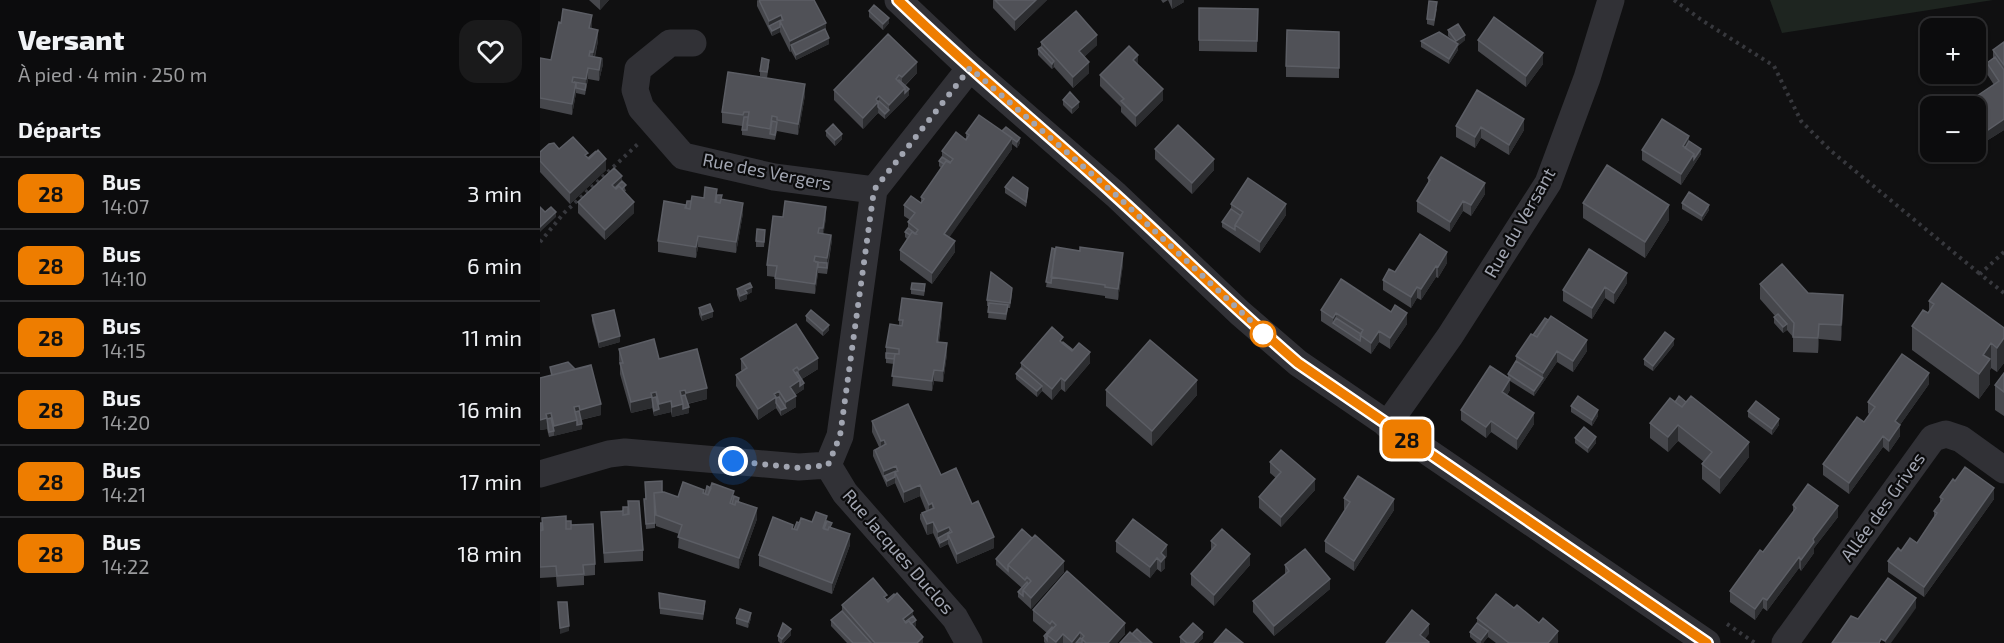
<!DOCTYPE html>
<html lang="fr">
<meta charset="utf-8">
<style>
body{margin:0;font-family:"Exo 2",sans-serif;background:#1a1a1b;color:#f1f3f6;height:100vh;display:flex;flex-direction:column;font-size:22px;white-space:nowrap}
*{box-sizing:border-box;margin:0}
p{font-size:20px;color:#9a9b9d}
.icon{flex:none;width:33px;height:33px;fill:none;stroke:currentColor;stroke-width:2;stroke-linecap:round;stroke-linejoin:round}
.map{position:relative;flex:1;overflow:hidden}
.side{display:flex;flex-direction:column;background:#0c0c0d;width:540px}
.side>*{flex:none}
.badge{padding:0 12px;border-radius:9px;font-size:21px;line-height:39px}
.fabs{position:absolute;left:1380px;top:18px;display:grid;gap:12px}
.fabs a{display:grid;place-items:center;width:66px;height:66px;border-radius:12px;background:#0c0c0d;box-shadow:0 2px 4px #0004,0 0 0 2px #2c2c2e;font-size:30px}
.you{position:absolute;width:30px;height:30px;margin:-15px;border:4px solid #fff;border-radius:50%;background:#1a73e8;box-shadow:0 0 0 9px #1a73e833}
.map>.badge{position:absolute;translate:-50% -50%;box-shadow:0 0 0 3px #fff}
h2{padding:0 18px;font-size:22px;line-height:54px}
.round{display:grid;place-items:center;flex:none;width:63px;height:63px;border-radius:18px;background:#1a1a1b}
.head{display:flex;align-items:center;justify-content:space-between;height:102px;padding:0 18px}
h1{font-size:28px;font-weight:800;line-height:45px}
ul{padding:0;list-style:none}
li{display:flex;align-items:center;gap:18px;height:72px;padding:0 18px;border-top:2px solid #2c2c2e}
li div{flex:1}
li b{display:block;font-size:22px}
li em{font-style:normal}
li .badge{min-width:66px;font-weight:700;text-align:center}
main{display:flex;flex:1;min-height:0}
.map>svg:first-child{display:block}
.green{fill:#1e2520}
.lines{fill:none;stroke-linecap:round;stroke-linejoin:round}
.path{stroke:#37383d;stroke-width:4;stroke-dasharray:3 4.5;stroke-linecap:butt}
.minor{stroke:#313136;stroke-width:27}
.wall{fill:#46474c}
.shaded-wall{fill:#2c2d30}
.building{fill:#505157;stroke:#5c5e65;stroke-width:1.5}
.line-casing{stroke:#fff;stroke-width:14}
.line{stroke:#ee7d00;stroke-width:9}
.walk{stroke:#a1a5b1;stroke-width:6;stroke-dasharray:0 10.8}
.stop-dot{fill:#fff;stroke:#ee7d00;stroke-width:3}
.labels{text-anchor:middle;stroke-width:4.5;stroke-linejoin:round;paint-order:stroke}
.street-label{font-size:18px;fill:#a1a5b1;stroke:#0b0b0c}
</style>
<main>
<section class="side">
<div class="head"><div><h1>Versant</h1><p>À pied · 4 min · 250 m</p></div><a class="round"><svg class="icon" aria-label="heart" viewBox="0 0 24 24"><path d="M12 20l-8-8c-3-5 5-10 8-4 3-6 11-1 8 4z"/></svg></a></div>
<h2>Départs</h2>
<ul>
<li><span class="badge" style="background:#ee7d00;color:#111">28</span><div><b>Bus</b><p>14:07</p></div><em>3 min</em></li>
<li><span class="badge" style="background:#ee7d00;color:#111">28</span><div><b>Bus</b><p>14:10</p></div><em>6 min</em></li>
<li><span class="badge" style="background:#ee7d00;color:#111">28</span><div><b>Bus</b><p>14:15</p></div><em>11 min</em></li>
<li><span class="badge" style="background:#ee7d00;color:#111">28</span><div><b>Bus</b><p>14:20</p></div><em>16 min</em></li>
<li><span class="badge" style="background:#ee7d00;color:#111">28</span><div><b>Bus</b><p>14:21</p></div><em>17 min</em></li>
<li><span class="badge" style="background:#ee7d00;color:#111">28</span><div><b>Bus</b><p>14:22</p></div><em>18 min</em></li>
</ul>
</section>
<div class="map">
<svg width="1464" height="643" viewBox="0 0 1464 643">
<rect width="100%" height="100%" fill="#101011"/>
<path class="green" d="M1230 0H1453L1242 33Z"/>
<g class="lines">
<path class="path" d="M1134 0 1163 21 1234 66 1261 121 1291 151 1440 274
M0 242 24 213 99 143
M1464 252 1440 274 1464 293
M1187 624 1215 643"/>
<path class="minor" d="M358 0 430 68 576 195 700 313 758 363 1167 643
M153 43H130L98 69 95 90 101 108 143 156 234 177 334 190
M847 425 910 336 1008 183 1047 78 1071 0
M0 474 69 454 85 452 259 467 288 465
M429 643 415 618 305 493 288 465 300 436 334 190 430 68
M1245 643 1393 438 1406 434 1421 439 1464 470"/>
</g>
<path class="wall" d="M49 0H69L60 10Z
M217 0 286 31 289 44 256 60 251 51 250 52 240 32 232 36 217 6Z
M453 0H507L475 31 453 8Z
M621 0H644V2L632 9 628 0 623 3Z
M659 8 718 9 717 52 659 51Z
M897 8 894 26 887 24V19Z
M329 11 349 23 343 30 329 17Z
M52 26 51 29 58 41 55 57 63 64 59 81 48 79 45 95 36 93 32 115 0 108V58L11 60Z
M908 30 925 40 918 46V50L909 64 881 47V41L912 40 908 36Z
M799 32V78L746 77V66Z
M348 34 377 73 365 86 369 95 345 119 338 113 323 129 294 100V90Z
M938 40 1003 64 986 87 938 51Z
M501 42 557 45 544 57 549 73 533 88 514 67 512 69 498 55V49L501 47Z
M1464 42V130L1448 140 1436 122V106H1428V102L1454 85 1447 74V63L1453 59V50Z
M229 65 227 78 220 76V71Z
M598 65 623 100 596 127 581 112V107L560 86V75Z
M265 95 258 135 237 131 235 140 202 135V126L182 123V112Z
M523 100 539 107 532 114 523 105Z
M916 126 984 130 969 155 941 138 935 148 916 137Z
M286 131 302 139 295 146 286 136Z
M462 132 480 143 477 148 472 144V149L409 237 415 252 392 284 360 260V250L367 239 365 237V232L368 228V222L370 220 364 216V205L381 202V197L401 168 399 166V161L402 157V151L426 138V133Z
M1149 141 1161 154 1141 185 1102 160V150Z
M19 149 48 158 66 170 30 204 0 172V152Z
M615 149 674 170 652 194 615 159Z
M888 178 945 194 931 216 923 211 910 232 877 212V201L888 185Z
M82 181 86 191 84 192 94 213 65 240 38 213V202Z
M465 187 488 194 486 207 465 193Z
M177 195 203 213 196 253 158 247 156 258 118 252V241L146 205 151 201Z
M1043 203 1129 220 1105 258 1043 218Z
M1142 203 1169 210 1162 221 1142 209Z
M691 204 746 215 720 253 682 227V222L691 209Z
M243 217 286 218 283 234 292 240 287 274 278 273 275 294 235 289V277L227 276V265Z
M225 236 224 247H216V241Z
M512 248 583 264 578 300 565 298V296L506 287Z
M907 263 898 278 896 277 881 300 877 298 871 308 843 290V280L855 272Z
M1087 283 1074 304 1065 298 1052 319 1023 301V290Z
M1220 284 1268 293 1303 311 1301 341 1279 339 1278 353 1253 352V337L1247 330 1243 333 1234 323V317L1235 316 1220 299Z
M197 289 212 292 207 295V299L200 302 197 295Z
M371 289 385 290 384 296 371 294Z
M472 293 470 308H468L466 320 448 318 449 306H447V300Z
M1389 301 1464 328V363L1457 372 1451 368 1450 370V384L1439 399 1372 350V326L1388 313 1389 311Z
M159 308 173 317 162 321 159 314Z
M781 310 867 324 850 349 839 342 831 354 781 321Z
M402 314 399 342 407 354 403 382 394 381 392 391 352 386 354 364 346 363V347L359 325V320Z
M52 315 80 342 59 348 52 321Z
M266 316 289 330 283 336 266 321Z
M993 335 1047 351 1033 372 1017 362 994 396 970 381V390L967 395 994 424 977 450 951 432 946 438 921 420V410L968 378V374L976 361V356Z
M523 342 550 363 525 392 521 389 512 400 502 391 497 397 476 379V374L481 368V363Z
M1134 345 1113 371 1104 365V359Z
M79 349 119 359 167 399 148 404 149 413 132 417 131 412 114 416 112 407V408L91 413 80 374V366L79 360Z
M201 359 278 369 262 379 264 389 255 395 256 407 241 416 236 408 218 420 196 386V375L202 371 201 370Z
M10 367 61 415 41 420 42 429 9 437 7 429 0 430V378L11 375Z
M1464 373V416L1455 410V385Z
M1389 384 1360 425V436L1349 452 1343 447 1309 494 1283 475V464L1324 422 1329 414 1328 413V402Z
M566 390 657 395 612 446 566 406Z
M1130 398 1209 457 1180 494 1162 479V464L1164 462 1138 441 1128 452 1110 438V423Z
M1031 406 1058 416 1052 426 1031 412Z
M1208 411 1239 425 1232 435 1208 417Z
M332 421 401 475 432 504 454 548 417 564 408 544 400 548 393 533 387 535 380 519V514L386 511 380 496 364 503 355 483 347 487 333 456V450L339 447 332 432Z
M1035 438 1056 443 1048 453 1035 443Z
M730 462 775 490 741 527 719 508V497L736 478 730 473Z
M1415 481 1454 499 1384 597 1348 572V561L1361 551 1377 543 1394 518V511L1400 503V497Z
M164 490 165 494 194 496 217 519 199 569 138 548 139 534 116 526 115 512V528L106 529 104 499 122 492 138 497Z
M804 498 854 510 814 571 785 552V541L805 510 804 509Z
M1253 505 1298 517 1274 548V553L1261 571 1259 568 1227 611 1223 608 1215 620 1190 602V591L1223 552 1253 513Z
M61 512 103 550V561L64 563Z
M26 521 55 564V575L44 576V585L17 587 16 577 0 578V523Z
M287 521 292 528 310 545 292 594 219 566V555L253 529 260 523Z
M576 541 627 556 625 559V568L621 572 617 569 610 578 576 552Z
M671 541 710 565 674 606 651 585V574L671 550Z
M456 559 524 572 491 609 478 597V592L482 588 456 565Z
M745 565 790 589 734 636 713 612V601L745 574Z
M119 593 165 607 163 620 120 614Z
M347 600 373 616 376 626 374 627 383 643H307L291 626V620L302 611V605Z
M493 610 585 634 577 643H505L504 642V636L507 633 493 621Z
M196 618H211L208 628 196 624Z
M937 618 1018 642 1017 643H956L948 637 943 643H937L930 637V632L937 623Z
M251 635 243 643H240L238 641V636Z
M640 637 663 638 658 643H640Z"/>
<path class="shaded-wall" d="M60 0H69L60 10Z
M496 0H507L475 31V20Z
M632 0H644V2L632 9Z
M52 15V26L49 39V28Z
M241 15V24L240 21 229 26V21Z
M349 18V23L343 30V24Z
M286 23V34L251 45V51L250 52V41Z
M240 27V32L232 36V31Z
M58 30V41L53 62V52Z
M557 35V45L539 62V51Z
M925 35V40L918 46V50L909 64V59L916 47V41Z
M289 38V44L256 60V55Z
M1003 53V64L986 87V76Z
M598 55V66L593 60Z
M61 58H63V64L59 81V70Z
M514 61V67L512 69V64Z
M377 62V73L362 88V77Z
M549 62V73L533 88V77Z
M48 68V79L45 95 46 79Z
M36 83V93L32 115V104Z
M265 84V95L258 135V124Z
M365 88 369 89V95L345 119V114L349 110V105Z
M623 89V100L596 127V116Z
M339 96 338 113 323 129V118Z
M539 102V107L532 114V108Z
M984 119V130L969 155V145Z
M1464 119V130L1448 140V130Z
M941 127V138L935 148V137Z
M302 134V139L295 146V140Z
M1149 136V147L1143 151V146Z
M472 138V149L404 245V234Z
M480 138V143L477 148V142Z
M1161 149V154L1141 185V174L1154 154Z
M66 159V170L30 204V193Z
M674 159V170L652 194V183Z
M82 176V187L75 193 72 185Z
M945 183V194L931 216V205Z
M923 201V211L910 232V222Z
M94 202V213L65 240V230Z
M203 203V213L196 253V242Z
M746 204V215L720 253V242Z
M1129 205V220L1105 258V242Z
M1169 205V210L1162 221V216Z
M286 207V218L283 239V228Z
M16 212V217L0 232V227Z
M291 235H292V240L287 269V258Z
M158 236V247L156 258V247Z
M415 241V252L392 284V273Z
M907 252V263L898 278V267Z
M583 253V264L578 300V289Z
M278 262V273L275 294V284Z
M896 266V277L881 300V289Z
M1087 273V283L1074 304V293Z
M212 287V292L207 295V299L200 302V296L205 290Z
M877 287V298L871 308V297Z
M1065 287V298L1052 319V308Z
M1303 295V311L1301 341V325Z
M402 303V314L397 353V342Z
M173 311V317L162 321V315Z
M796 313V324L793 323V329V318Z
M867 313V324L850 349V338Z
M1247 324V330L1243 333V327Z
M1279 324V339L1278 353V338Z
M289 325V330L283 336V331Z
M839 331V342L831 354V343Z
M80 336V342L59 348V342Z
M1464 338V363L1457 372V348Z
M1134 339V345L1113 371V366Z
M1047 340V351L1033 372V361Z
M407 343V354L403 382V371Z
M1451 343V368L1450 370V384L1439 399V374L1443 355Z
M1017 351V362L994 396V391L1003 378V373Z
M550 352V363L525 392V381Z
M278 358V369L260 380 264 383V389L250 398V387L259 381V370Z
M394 370V381L392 391V381Z
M1389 373V384L1355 432V421Z
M521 378V389L512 400V389Z
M970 379V390L962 402V392Z
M657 380V395L612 446V431Z
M502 386V391L497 397V391Z
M167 388V399L146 404V393Z
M145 390V400L142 402 140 391Z
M239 391V402L236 403V408L218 420V409L234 394Z
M116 392V402L112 401V408L91 413V402Z
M256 396V407L241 416V410L246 408V402Z
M131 401V412L119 415V404Z
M61 404V415L40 420V410Z
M143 404 149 407V413L132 417V407Z
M39 406V417L34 412V407Z
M119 409V415L114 416V411Z
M1058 410V416L1052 426V420Z
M11 413V424L7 423V429L0 430V420L6 414Z
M994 413V424L977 450V439Z
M1239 419V425L1232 435V429Z
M37 420 42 424V429L14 436V426Z
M951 421V432L946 438V427Z
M1138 425V441L1128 452V437Z
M1360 425V436L1349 452V441Z
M1343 436V447L1309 494V483Z
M1056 437V443L1048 453V448Z
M344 440V450L341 452V441Z
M1209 442V457L1180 494V478Z
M356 466V475L355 472 344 476V471Z
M355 477V483L347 487V481Z
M775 479V490L741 527V517Z
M380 485V496L364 503V492Z
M1454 488V499L1384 597V587Z
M854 499V510L814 571V561Z
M392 503V514L389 516V505Z
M1298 506V517L1274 548V553L1261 571V560L1273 539Z
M217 508V519L199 569V558Z
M393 522V533L387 535V524Z
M409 527V537L408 534 398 538V532Z
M310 534V545L292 594V583Z
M454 537V548L417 564V554Z
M408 539V544L400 548V543Z
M627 545V556L625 559V568L621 572V553Z
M710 554V565L674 606V595Z
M1259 557V568L1227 611V600Z
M617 558V569L610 578V567Z
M524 561V572L491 609V598Z
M790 579V589L734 636V626Z
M1223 598V608L1215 620V609Z
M1376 598V608L1351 643H1345V641Z
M373 611V622L363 624V619Z
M211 613V618L208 628V622Z
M376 620V626L366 634V628Z
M585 623V634L577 643H568Z
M889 624V634L882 643 880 635Z
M29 626V631L20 634V628Z
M251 629V635L243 643H242V639Z
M948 631V637L943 643H941V640Z
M1018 631V642L1017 643H1008Z
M540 632V643H532V642Z
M663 632V638L658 643H653Z
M523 634V643H516V642Z
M383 637V643H377Z"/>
<path class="building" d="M219 0H274L286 23 250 41 240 21 243 20 241 15 229 21Z
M455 0H496L475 20Z
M889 1 897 2 894 20 887 19Z
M334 5 349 18 343 24 329 11Z
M659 8 718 9 717 41 659 40Z
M23 9 52 15 49 28 58 30 53 52 50 51 49 56 61 58 59 70 48 68 46 79 33 77 32 82 36 83 32 104 0 98V58L11 60 19 22 21 23Z
M536 11 557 35 539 51 549 62 533 77 501 42Z
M954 17 1003 53 986 76 938 40Z
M241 20 240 21V27L232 31 229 26Z
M918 24 925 35 916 41 908 30Z
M285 29 289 38 256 55 251 45Z
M747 30 799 32V68L746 66Z
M899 32 918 44 909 59 881 41Z
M348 34 377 62 362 77 359 75 356 79 365 88 349 105 339 96 336 99 338 102 323 118 294 90Z
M1464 42V65L1453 50Z
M589 46 598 55 593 60 623 89 596 116 581 101 584 99 560 75Z
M501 47 514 61 512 64 498 49Z
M1455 57 1464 70V119L1448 130 1436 112V106H1432L1428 102 1459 81 1447 63Z
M222 58 229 60 227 72 220 71Z
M188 72 265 84 258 124 237 120V117L232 116 230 129 207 125 209 112H204L203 115 182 112Z
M359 80 369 89 365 93V88L358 81Z
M34 82 46 84 45 90 36 88V83Z
M937 90 984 119 969 145 941 127 935 137 916 126Z
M530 92 539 102 532 108 523 100Z
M339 101 349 110 345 114 338 107V102L337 103Z
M439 115 472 138 404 234 415 241 392 273 360 250 372 232 375 234 378 230 368 222 375 213 364 205 371 196 381 203 384 199 381 197 406 161 410 163 413 159 402 151 416 132 426 140 429 135 426 133Z
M204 117H208L207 130H202Z
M1122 119 1149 136 1143 146 1154 154 1141 174 1102 150Z
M232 121 237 122 235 135 230 134Z
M293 124 302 134 295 140 286 131Z
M638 125 674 159 652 183 615 149Z
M466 127 480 138 477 142 462 131Z
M33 137 48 153 45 155 49 159 58 150 66 159 30 193 0 161V152L9 144 14 143 19 149Z
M1149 141 1161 149 1154 159V154L1145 148Z
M55 152V153L49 159 48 158Z
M402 157 410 162V163L406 161 404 164 399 161Z
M901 157 945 183 931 205 923 201 910 222 877 201 890 180 888 178Z
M1067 165 1129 205 1105 242 1043 203Z
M74 168 82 176 72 185 76 189 79 186 94 202 65 230 38 202Z
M473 177 488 188 486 202 465 187Z
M708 178 746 204 720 242 695 225 703 212 691 204Z
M82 181 86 185 82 189 79 186 76 189 75 188Z
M165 187 177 189 175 202 180 203 181 199 203 203 196 242 158 236 156 247 118 241 124 201 146 205 145 208 150 209 152 196 164 198Z
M1149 192 1169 205 1162 216 1142 203Z
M177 195H182L180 203 176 202Z
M147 201H151L150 209 146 208Z
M245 201 286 207 283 228H279L278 233 291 235 287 258 275 256 274 261 278 262 275 284 235 278 237 266 227 265 233 216 243 217Z
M0 207 5 212 11 207 16 212 0 227Z
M691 209 701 216 695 225V230L682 222Z
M368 228 376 234H375L372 232 370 235 365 232Z
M217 229 225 230 224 242 216 241Z
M880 234 907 252 898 267 896 266 881 289 877 287 871 297 843 280 849 269 855 272Z
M516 247 540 251V247L583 253 578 289 565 287V285L511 277Z
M512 248 515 249 511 283 506 282Z
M1049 249 1087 273 1074 293 1065 287 1052 308 1023 290Z
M275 262 287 263V268L278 267V262Z
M1242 264 1268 293 1303 295 1301 325 1279 324 1278 338 1253 337 1254 323 1220 284Z
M451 272 472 288 470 303 447 300Z
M801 279 851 312 855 305 867 313 850 338 839 331 831 343 820 335 823 330 796 313 793 318 781 310Z
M210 283 212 287 205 290 207 293 200 296 197 289Z
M372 283 385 284 384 291 371 289Z
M1402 283 1464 328V338L1457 348 1451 343 1443 355 1450 359 1439 374 1372 326 1383 310 1388 313 1394 304 1389 301Z
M362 298 402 303 397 342 407 343 403 371 394 370 392 381 352 376 355 354H359V349L346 347 350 324 362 326 363 320H359Z
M449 303 468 305 466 314 448 312Z
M170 304 173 311 162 315 159 308Z
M74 310 80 336 59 342 52 315Z
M271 310 289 325 283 331 266 316Z
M1238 314 1247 324 1243 327 1234 317Z
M1011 316 1047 340 1033 361 1017 351 1003 373 976 356 991 334 997 337Z
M796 318 821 334 820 341 793 323Z
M1005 318 1008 320 997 337 993 335Z
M256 324 278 358 259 370 257 367 253 370 260 380 250 387 256 396 246 402 239 391 234 394 236 397 218 409 196 375 207 368 201 359Z
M512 327 523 337 520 341 532 351 539 343 550 352 525 381 521 378 512 389 481 363Z
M1125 332 1134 339 1113 366 1104 359Z
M114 339 119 359 157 349 167 388 146 393 145 390 140 391 143 404 132 407 131 401 119 404 116 392 111 393 112 397 91 402 80 363H83L79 349Z
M610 340 657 380 612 431 566 390Z
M523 342 533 350 532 351 522 343Z
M346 353 359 354H355L354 359 346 358Z
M1362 354 1389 373 1355 421 1360 425 1349 441 1343 436 1309 483 1283 464 1317 417 1324 422 1335 407 1328 402Z
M976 361 1003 378 994 391 968 374Z
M28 362 35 369 49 366 12 375 10 367Z
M51 365 61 404 40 410 39 406 34 407 37 420 14 426 11 413 6 414 7 418 0 420V378Z
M950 366 970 379 962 392 994 413 977 439 951 421 946 427 921 410Z
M481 368 502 386 497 391 476 374Z
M257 372 264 383 260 386V380L255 373Z
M1464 373V392L1455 385Z
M145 395 149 407 143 409V404L141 396Z
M1038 396 1058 410 1052 420 1031 406Z
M1139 396 1146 402 1142 407 1135 402Z
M1151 396 1209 442 1180 478 1162 464 1172 452 1138 425 1128 437 1110 423 1130 398 1142 407Z
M116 397 119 409 114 411 112 398Z
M239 397 246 408 241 410 236 403V398Z
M1216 401 1239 419 1232 429 1208 411Z
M368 404 401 475 416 468 432 504 438 501 454 537 417 554 408 534 412 532 409 527 398 532 393 522 387 524 382 513 394 508 392 503 389 505 380 485 364 492 355 472 358 471 356 466 344 471 335 450 346 444 344 440 341 441 332 421Z
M39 411 42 424 37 425V420L35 412Z
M11 418 14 431 9 432 7 419Z
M1044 427 1056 437 1048 448 1035 438Z
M741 450 775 479 741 517 719 497 741 472 730 462Z
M1425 467 1454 488 1384 587 1348 561 1358 548 1361 551 1370 538 1377 543 1397 513 1394 511 1403 499 1400 497 1413 479 1415 481Z
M356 471 355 472V477L347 481 344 476Z
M818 476 854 499 814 561 785 541 810 502 804 498Z
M122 481V492L114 493 115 523 106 524 104 499H106L105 482Z
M143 482 164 490 163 493 168 495 172 483 194 491 190 503 195 505 196 501 217 508 199 558 138 537 142 525 116 515 114 493 124 492 138 497Z
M1268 484 1298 506 1273 539 1274 542 1261 560 1259 557 1227 600 1223 598 1215 609 1190 591 1220 550 1223 552 1256 508 1253 505Z
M167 486 171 488 168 495 165 494Z
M194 496 199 498 198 502 196 501 195 505 192 504Z
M88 501H99L103 550 64 553 61 512 83 511V515L89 514Z
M83 507H88V514L83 515Z
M276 512 287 516 283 528 288 530 289 527 310 534 292 583 219 555 233 517 253 525 252 529 257 530 261 518 272 522Z
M26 516V529H31V525L53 524 55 564 43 565 44 574 17 576 16 566 0 567V531L3 530 2 518Z
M593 519 627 545 621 553 625 557 621 562 617 558 610 567 576 541Z
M26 521H31V529H26Z
M287 521 292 523 290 527H289L288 530 284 529Z
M257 522 260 523 257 530 254 529Z
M0 523H2V530L0 531Z
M482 529 492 538 468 565V571L456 559Z
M682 529 710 554 674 595 651 574 676 545 671 541Z
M409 532 408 534V539L400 543 398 538Z
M495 535 524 561 491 598 483 590 491 581 487 577 485 580 468 565Z
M765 549 790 579 734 626 713 601 749 571 745 565Z
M527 571 585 623 568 643H546L542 639 544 636 540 632 532 642 523 634 516 642 507 635 516 625 512 621 510 624 493 610Z
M333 578 347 595 344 597 348 602 357 593 373 611 363 619 366 623 369 621 383 637 377 643H335L302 605Z
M1348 578 1376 598 1345 641 1341 639 1339 643H1292L1311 616 1318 619Z
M487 582 488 584 483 590V596L478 592Z
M119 593 165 601 163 614 120 608Z
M354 594 355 595 348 602 347 600Z
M956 594 974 608 977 605 999 623 1003 618 1018 631 1008 643H969L937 618Z
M18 602H27L29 626 20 628Z
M200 609 211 613 208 622 196 618Z
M872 610 889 624 880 635 889 642 888 643H846Z
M302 611 331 643H313L291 620Z
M373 616 376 620 371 624 369 621 366 623 365 622Z
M243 623 251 629 242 639 238 636Z
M653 623 663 632 653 643H647L640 637Z
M937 623 948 631 941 640 930 632Z
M512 627 513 628 507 635V640L504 636Z
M597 629 612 643H602L592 634Z
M686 629 703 643H674Z
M590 632 602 643H580Z
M540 638 542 639V643H536Z"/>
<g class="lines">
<g class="line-casing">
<path id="line" d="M358 0C428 68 503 129 574 194 636 250 695 309 758 363L1167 643"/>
</g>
<use href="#line" class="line"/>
<path class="walk" d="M193 461 259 468 288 465 300 436 334 190 430 68 576 195 729 338 723 334"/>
</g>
<circle class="stop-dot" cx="723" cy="334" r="12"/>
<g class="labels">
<g class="street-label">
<text transform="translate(227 172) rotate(11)" y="6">Rue des Vergers</text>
<text transform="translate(980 223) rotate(-60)" y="6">Rue du Versant</text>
<text transform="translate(1343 507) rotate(-54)" y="6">Allée des Grives</text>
<text transform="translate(358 552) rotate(49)" y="6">Rue Jacques Duclos</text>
</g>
</g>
</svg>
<div class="fabs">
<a>+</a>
<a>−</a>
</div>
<div class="you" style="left:193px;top:461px"></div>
<b class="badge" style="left:867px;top:439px;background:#ee7d00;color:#111">28</b>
</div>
</main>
